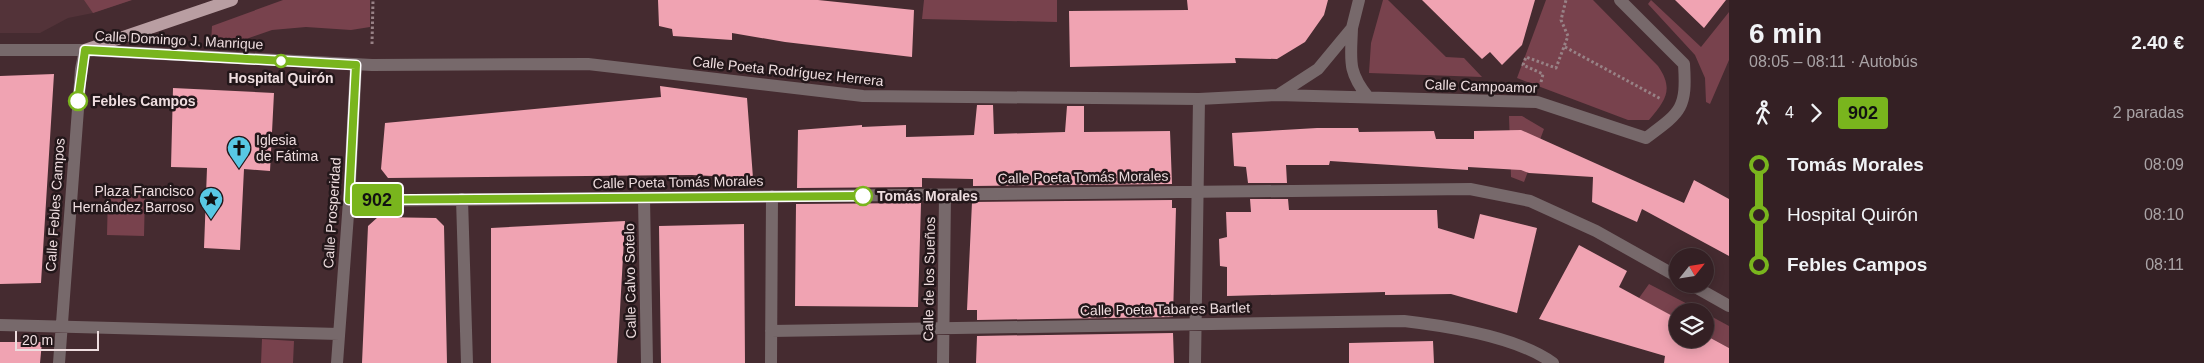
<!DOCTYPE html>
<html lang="es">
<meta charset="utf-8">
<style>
body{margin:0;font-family:Arial,sans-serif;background:#3f2d31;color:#f1f3f6;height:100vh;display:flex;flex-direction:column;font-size:19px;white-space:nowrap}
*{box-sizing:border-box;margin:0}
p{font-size:16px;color:#a9a3a6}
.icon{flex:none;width:28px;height:28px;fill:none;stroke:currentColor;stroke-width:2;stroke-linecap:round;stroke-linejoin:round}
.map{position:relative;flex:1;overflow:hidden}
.panel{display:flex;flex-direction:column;background:#342024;width:475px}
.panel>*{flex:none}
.badge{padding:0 10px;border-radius:4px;font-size:18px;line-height:32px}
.needle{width:32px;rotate:60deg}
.controls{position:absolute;left:1669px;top:248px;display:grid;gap:10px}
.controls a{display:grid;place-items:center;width:45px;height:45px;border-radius:50%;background:#342024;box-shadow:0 2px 12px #0003,0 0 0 1px #4e3e41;font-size:25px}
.scale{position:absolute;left:15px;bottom:12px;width:84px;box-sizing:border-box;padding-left:5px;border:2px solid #eedddf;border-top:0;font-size:14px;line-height:18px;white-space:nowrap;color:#eedddf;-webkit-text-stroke:4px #23171a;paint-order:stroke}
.map>.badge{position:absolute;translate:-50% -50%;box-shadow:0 0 0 2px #fff}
.legs{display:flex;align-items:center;gap:8px;height:55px;padding:0 20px;font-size:16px}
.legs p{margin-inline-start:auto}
.overview{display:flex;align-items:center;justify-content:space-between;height:85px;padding:0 20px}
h1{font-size:28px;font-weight:600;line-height:38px}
ul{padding:0 20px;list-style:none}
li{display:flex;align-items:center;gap:18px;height:50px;font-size:19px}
li i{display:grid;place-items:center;width:8px;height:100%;margin:0 6px;background:currentColor}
li i::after{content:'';width:12px;height:12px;margin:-6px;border:4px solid;border-radius:50%;background:#342024}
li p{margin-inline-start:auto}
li:first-child i{background:linear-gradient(#0000 50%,currentColor 0)}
li:last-child i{background:linear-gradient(currentColor 50%,#0000 0)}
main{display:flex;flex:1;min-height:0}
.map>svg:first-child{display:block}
.built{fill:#533339}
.green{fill:#78424d}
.building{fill:#f0a3b2}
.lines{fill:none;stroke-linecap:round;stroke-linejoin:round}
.path{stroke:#988286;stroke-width:3;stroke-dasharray:2.5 2.5;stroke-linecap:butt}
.minor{stroke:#77696b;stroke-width:12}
.major{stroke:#b99ea2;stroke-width:12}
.line-1-casing{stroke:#fff;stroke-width:11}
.line-1{stroke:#79b51d;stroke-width:8}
.stop-1-dot{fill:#fff;stroke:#79b51d;stroke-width:2.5}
.labels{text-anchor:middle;stroke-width:5;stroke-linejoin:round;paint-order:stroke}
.street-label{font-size:14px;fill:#eedddf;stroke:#23171a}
.stop-label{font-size:14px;font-weight:bold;fill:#eedddf;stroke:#23171a;text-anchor:start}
.poi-label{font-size:14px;fill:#eedddf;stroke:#23171a;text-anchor:start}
</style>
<main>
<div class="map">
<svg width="1729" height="363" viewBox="0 0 1729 363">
<rect width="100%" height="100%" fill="#452b30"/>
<path class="built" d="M0 0H132L93 13 68 18 40 33H0Z"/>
<path class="green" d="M84 0H132L93 13Z
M283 0H370V27L351 30 306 27 272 30 235 43 211 44 212 26Z
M924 0H1057V22L922 19Z
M1383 0H1388L1446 57 1464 58 1482 77 1369 73 1371 43Z
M1546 0H1593L1658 66C1674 89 1666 100 1649 120H1628L1517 78Z
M1651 0 1701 47 1729 12V60L1710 104 1706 102 1705 78 1695 55 1648 4Z
M1509 116H1522L1544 129 1524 182 1511 177Z
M108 192 145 193 144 236 107 235Z
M1649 284 1701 311H1678L1677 319 1639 298Z
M1705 313 1729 326V348L1705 335Z
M262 339 294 341 293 363H261Z"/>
<path class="building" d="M658 0H818L914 10 912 57 785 42 732 33V40L673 36 672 29 659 26Z
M1187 0H1328L1324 15 1305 42 1277 59 1235 58 1236 63 1070 67 1069 11 1188 10Z
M1422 0H1535L1522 45 1502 65 1490 52 1482 59Z
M1675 0H1726L1704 28Z
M54 74 41 283 0 284V76Z
M660 86 747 98 753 178 692 175 388 178 381 169 385 123 661 97Z
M173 88 274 93 270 171 244 169 240 250 204 248 207 168 171 167Z
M977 105H993L994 134 1065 132 1067 106H1084V132L1170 131 1172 184 973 186V179L922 178V187L797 188 798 130 862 125V127L906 125V137L974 135Z
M1317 128H1358L1359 132 1434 131 1436 139H1474V131L1521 130 1684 203 1694 180 1729 199V256L1642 209 1637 222 1592 202 1593 177 1529 173 1521 170 1468 167V170L1330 161 1329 165H1286L1287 183H1248L1246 167 1234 166 1232 133Z
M1250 199H1288L1289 210H1437L1438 228 1474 239 1480 214 1537 228 1517 313 1451 294 1385 295V292L1227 296V267L1220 266 1219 239 1227 237 1226 212H1251Z
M1172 200V208H1176L1173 317 977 320V310H967L972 202Z
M921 203 918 307 795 306 796 204Z
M378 217 436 218 444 226 447 363H362L368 226Z
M625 221 617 363H491V228Z
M744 224 745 363H661L659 226Z
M1579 245 1627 271 1619 287 1678 319V339H1705V335L1729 348V363H1664L1665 356 1539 319Z
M1173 333 1174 363H976L977 336Z
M1433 341 1434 363H1349V343Z
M0 342H42L40 363H0Z"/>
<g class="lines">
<path class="path" d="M372 44 373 0
M1565 47 1661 99
M1541 82 1543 74 1523 65 1526 57 1556 68 1568 36 1561 20 1566 0"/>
<path class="minor" d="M1352 28C1351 60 1347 71 1368 97
M0 50H85L372 65 588 64 863 96 1199 99 1277 95 1537 102 1646 138C1681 112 1687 109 1684 64L1620 0
M1278 95 1318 69 1352 28 1359 0
M644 198 647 363
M462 199 467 363
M349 201 1470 189 1530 201 1596 231 1678 277
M1690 284 1729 306
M0 325 339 334
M771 331 1404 321C1447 326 1518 337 1553 363
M59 363 81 69 85 50
M337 363 349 201 356 65
M771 363 772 196
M943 363 945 195
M1195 363 1199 99"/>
<path class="major" d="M85 50 232 0"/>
</g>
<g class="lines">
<g class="line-1-casing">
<path id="line-1" d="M78 101 85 50 356 65 349 200 863 196"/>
</g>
<use href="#line-1" class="line-1"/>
</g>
<defs>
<g id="church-pin" transform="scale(1.25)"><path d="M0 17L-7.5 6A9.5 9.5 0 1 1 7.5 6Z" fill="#58c8e4" stroke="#23171a"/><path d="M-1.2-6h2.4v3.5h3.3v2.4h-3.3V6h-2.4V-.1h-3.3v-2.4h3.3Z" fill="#111"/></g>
<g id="sight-pin" transform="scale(1.25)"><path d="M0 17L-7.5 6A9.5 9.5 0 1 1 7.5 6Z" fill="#58c8e4" stroke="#23171a"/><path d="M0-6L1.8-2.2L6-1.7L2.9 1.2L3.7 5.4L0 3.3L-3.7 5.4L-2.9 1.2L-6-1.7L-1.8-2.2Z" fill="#111"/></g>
</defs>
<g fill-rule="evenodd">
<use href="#church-pin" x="239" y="148"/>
<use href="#sight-pin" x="211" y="199"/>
</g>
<g class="stop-1-dot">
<circle cx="281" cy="61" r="6"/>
<circle cx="78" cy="101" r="9"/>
<circle cx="863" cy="196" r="9"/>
</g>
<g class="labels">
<g class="street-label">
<text transform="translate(179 40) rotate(3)" y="5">Calle Domingo J. Manrique</text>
<text transform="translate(788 71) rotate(6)" y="5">Calle Poeta Rodríguez Herrera</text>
<text transform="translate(1481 86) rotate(2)" y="5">Calle Campoamor</text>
<text transform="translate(1083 177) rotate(-1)" y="5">Calle Poeta Tomás Morales</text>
<text transform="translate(678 182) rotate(-1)" y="5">Calle Poeta Tomás Morales</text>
<text transform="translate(55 205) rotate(-86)" y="5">Calle Febles Campos</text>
<text transform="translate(332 213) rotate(-86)" y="5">Calle Prosperidad</text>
<text transform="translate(929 279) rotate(-89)" y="5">Calle de los Sueños</text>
<text transform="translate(630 281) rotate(-91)" y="5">Calle Calvo Sotelo</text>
<text transform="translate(1165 309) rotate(-1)" y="5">Calle Poeta Tabares Bartlet</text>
</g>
<g class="stop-label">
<text x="281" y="83" text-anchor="middle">Hospital Quirón</text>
<text x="92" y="106">Febles Campos</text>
<text x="877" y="201">Tomás Morales</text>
</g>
<g class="poi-label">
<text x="256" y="145">Iglesia<tspan x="256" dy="16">de Fátima</tspan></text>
<text x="194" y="196" text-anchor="end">Plaza Francisco<tspan x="194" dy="16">Hernández Barroso</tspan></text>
</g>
</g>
</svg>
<div class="controls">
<a><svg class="needle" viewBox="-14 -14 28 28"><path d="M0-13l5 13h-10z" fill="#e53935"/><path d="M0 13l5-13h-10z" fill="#a9a3a6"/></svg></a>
<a><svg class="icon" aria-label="layers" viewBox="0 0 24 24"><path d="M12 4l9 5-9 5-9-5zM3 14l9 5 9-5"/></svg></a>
</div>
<div class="scale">20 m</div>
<b class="badge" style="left:377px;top:200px;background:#79b51d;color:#111">902</b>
</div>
<section class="panel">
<div class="overview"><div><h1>6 min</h1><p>08:05 – 08:11 · Autobús</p></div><b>2.40 €</b></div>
<div class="legs"><svg class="icon" aria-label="walk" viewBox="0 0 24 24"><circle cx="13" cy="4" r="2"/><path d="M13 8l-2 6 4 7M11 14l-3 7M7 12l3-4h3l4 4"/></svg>4<svg class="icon" aria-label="forward" viewBox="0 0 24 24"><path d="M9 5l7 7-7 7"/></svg><b class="badge" style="background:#79b51d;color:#111">902</b><p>2 paradas</p></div>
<ul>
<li><i style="color:#79b51d"></i><b>Tomás Morales</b><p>08:09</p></li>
<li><i style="color:#79b51d"></i><span>Hospital Quirón</span><p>08:10</p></li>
<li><i style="color:#79b51d"></i><b>Febles Campos</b><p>08:11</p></li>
</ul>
</section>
</main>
